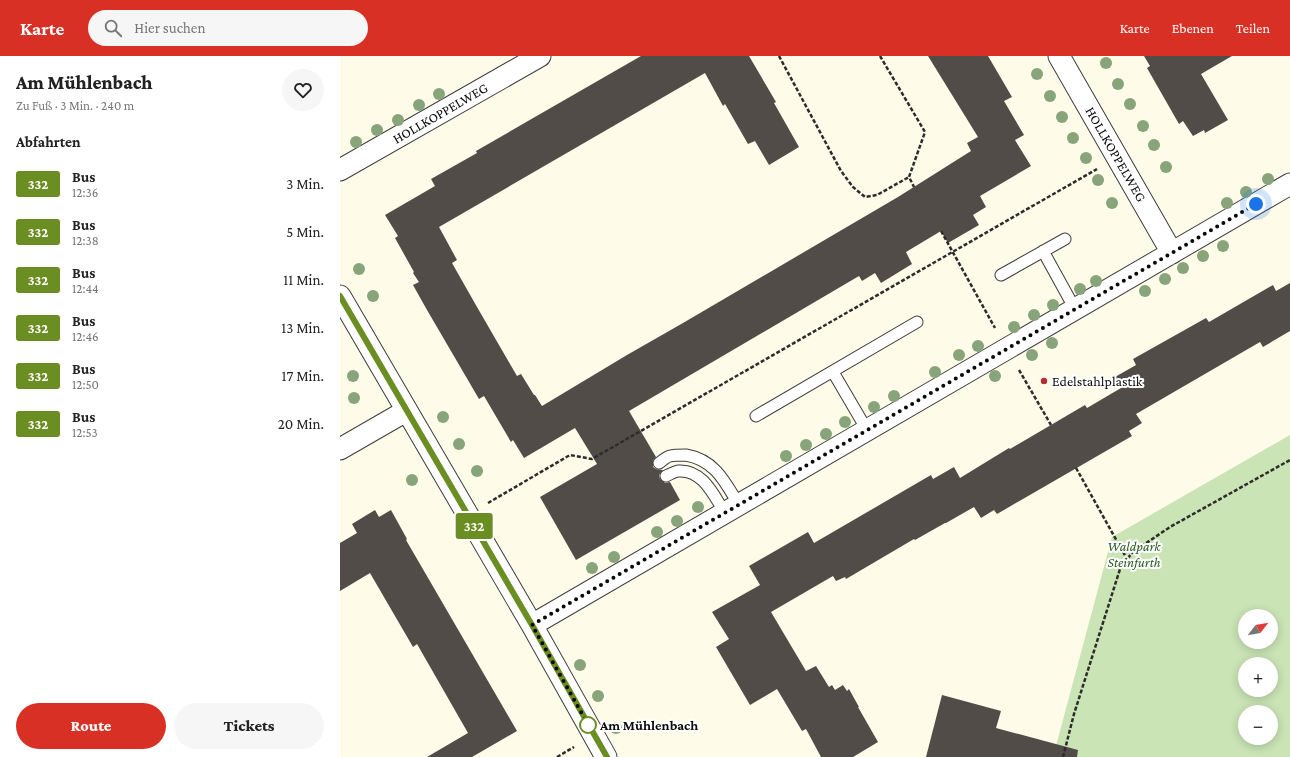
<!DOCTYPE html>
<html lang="de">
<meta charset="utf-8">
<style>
body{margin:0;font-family:"Crimson Pro",serif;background:#f6f6f6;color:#222;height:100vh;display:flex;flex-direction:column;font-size:15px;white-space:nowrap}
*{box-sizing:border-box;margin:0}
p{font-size:13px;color:#767676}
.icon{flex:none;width:22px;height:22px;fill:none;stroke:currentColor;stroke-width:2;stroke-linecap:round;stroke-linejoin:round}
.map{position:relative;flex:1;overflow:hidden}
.side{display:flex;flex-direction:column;background:#fff;width:340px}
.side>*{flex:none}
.badge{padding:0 8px;border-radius:3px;font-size:14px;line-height:26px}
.needle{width:26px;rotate:59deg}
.tools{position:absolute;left:898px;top:553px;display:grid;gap:8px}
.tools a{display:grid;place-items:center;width:40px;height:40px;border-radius:50%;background:#fff;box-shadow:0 2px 10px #0003;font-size:20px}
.you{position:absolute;width:20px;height:20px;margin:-10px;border:3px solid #fff;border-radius:50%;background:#1a73e8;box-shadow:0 0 0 6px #1a73e833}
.map>.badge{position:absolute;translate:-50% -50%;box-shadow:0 0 0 2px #fff}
h2{padding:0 16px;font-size:15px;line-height:36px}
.round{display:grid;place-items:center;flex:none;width:42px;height:42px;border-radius:21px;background:#f6f6f6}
.summary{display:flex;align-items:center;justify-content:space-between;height:68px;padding:0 16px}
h1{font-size:19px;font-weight:800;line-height:30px}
.button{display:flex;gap:8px;margin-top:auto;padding:8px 16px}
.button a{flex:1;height:46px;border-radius:24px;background:#d93025;color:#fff;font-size:16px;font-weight:800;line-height:46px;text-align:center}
.button a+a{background:#f6f6f6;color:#222}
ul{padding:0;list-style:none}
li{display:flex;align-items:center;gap:12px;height:48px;padding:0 16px}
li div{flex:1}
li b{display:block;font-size:15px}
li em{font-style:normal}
li .badge{min-width:44px;font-weight:700;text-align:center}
header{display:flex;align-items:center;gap:24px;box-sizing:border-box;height:56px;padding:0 20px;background:#d93025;color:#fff}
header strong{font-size:19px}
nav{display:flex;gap:22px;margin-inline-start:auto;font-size:14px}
.search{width:280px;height:36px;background:#f6f6f6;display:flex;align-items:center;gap:10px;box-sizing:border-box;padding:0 14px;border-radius:22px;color:#767676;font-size:15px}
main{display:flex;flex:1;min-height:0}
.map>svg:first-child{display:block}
.green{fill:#cae4b5;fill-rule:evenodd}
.building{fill:#514c47}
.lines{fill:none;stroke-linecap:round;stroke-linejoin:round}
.lane-casing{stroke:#3d3d3d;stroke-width:13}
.street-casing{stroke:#3d3d3d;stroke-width:23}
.path{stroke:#2c2c2c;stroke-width:2.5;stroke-dasharray:4 2;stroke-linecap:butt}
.lane{stroke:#fff;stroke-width:11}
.street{stroke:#fff;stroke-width:21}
.tree{fill:#88a47a}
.line-casing{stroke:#fff;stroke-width:9}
.line{stroke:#6b8e23;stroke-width:6}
.walk{stroke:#0a0a0a;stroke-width:4;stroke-dasharray:0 7.2}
.poi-dot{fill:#af302d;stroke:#fff;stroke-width:1.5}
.stop-dot{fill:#fff;stroke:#6b8e23;stroke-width:2}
.labels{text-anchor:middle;stroke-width:4;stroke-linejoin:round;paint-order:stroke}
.street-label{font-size:14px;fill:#0a0a0a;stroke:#fff}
.poi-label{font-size:14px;fill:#0a0a0a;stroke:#fff;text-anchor:start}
.park-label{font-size:14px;font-style:italic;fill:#285c20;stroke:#fff}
.stop-label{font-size:14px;font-weight:bold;fill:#0a0a0a;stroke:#fff;text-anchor:start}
</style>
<header>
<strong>Karte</strong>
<div class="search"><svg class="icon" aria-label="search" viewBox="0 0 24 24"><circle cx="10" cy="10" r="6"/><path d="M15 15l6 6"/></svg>Hier suchen</div>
<nav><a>Karte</a><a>Ebenen</a><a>Teilen</a></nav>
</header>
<main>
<section class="side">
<div class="summary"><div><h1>Am Mühlenbach</h1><p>Zu Fuß · 3 Min. · 240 m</p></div><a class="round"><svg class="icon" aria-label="heart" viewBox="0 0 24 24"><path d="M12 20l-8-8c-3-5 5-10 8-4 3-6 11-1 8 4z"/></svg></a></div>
<h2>Abfahrten</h2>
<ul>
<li><span class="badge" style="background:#6b8e23;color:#fff">332</span><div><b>Bus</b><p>12:36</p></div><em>3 Min.</em></li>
<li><span class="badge" style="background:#6b8e23;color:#fff">332</span><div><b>Bus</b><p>12:38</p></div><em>5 Min.</em></li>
<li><span class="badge" style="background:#6b8e23;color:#fff">332</span><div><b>Bus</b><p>12:44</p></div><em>11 Min.</em></li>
<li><span class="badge" style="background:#6b8e23;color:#fff">332</span><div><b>Bus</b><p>12:46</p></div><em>13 Min.</em></li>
<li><span class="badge" style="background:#6b8e23;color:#fff">332</span><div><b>Bus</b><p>12:50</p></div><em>17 Min.</em></li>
<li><span class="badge" style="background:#6b8e23;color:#fff">332</span><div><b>Bus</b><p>12:53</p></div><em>20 Min.</em></li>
</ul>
<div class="button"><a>Route</a><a>Tickets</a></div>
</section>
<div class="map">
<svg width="950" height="701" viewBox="0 0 950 701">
<rect width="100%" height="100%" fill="#fefbe8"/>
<path class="green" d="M950 379V701H713L772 481ZM905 560H931V586H905ZM905 608H931V634H905ZM905 656H931V682H905Z"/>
<path class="building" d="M301 0H409L436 46 434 47 459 91 429 109 415 85 408 88 385 48 383 50 365 17 99 171 117 204 112 207 137 251 177 320 181 318 194 339H195L202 350 287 299 343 267 558 141 631 95 627 87 638 81 588 0H648L672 41 664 45 684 79 675 84 691 110 640 140 646 151 633 159 639 169 608 187 601 175 566 196 572 208 541 227 535 217 522 225 519 220 289 355 316 401 313 404V411L316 413 323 414 319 419 320 423 325 427 330 426 340 444 236 504 200 441 257 408 235 372 184 402 173 384 171 386 144 340 139 343 87 254 73 229 79 226 73 217 74 216 55 182 58 180 45 159 95 130 91 123 137 97 136 95Z
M804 0H892L861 18 888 64 865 77 864 74 853 80 843 65 839 68 807 12 810 10Z
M950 227V275L923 291 920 286 796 358 802 367 789 375 792 380 657 458 654 454 641 462 634 451 606 467H605L575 484 574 483 506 523 505 521 496 525 493 520 431 556 466 615 476 610 489 631 492 629 495 634 503 629 507 635 509 633 519 651H518L538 686 513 701H481L466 673 462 675 437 633 410 649 376 591 389 583 372 556 420 529 409 510 468 476 474 487 591 419 593 423 614 411 620 422 669 392 670 393 745 349 747 352 781 332 775 321 796 309 793 303 866 262 869 266 933 229 936 235Z
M35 454 39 461 51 454 67 483 66 484 177 675 132 701H87L128 677 77 588 73 591 30 517 0 535V487L17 477 12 468Z
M602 639 661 655 656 672 738 694 737 701H586Z"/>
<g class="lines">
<g class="lane-casing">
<path id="lane" d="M703 195 735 253
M661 219 725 183
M493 316 527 374
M416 360 577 266
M319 407C322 405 326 401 330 400 334 399 341 399 346 399 375 404 385 426 399 449
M326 420C330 418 334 416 338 415 363 413 374 440 385 457"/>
</g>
<g class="street-casing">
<path id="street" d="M719 0 832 197
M0 114 200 0
M0 240 192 569 266 701
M0 393 66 355
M192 569 950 128"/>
</g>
<path class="path" d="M439 0 501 115 513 131 525 141 537 139 569 121
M540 0 585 76 569 121 574 131
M601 175 655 272
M679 314 711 369
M736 412 787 503
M148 447 230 399 252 403 757 113
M217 701 234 691
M723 701 734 658 781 510 793 496 830 471 950 404"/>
<use href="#lane" class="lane"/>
<use href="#street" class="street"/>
</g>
<g class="tree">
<circle cx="766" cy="7" r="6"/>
<circle cx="697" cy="18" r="6"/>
<circle cx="778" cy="28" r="6"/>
<circle cx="99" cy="38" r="6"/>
<circle cx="710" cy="40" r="6"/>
<circle cx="790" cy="48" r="6"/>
<circle cx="79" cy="49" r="6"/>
<circle cx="722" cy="61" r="6"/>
<circle cx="58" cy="64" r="6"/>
<circle cx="803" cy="70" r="6"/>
<circle cx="37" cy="74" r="6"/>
<circle cx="733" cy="82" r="6"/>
<circle cx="16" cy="86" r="6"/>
<circle cx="814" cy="89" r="6"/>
<circle cx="746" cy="102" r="6"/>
<circle cx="826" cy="111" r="6"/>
<circle cx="928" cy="123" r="6"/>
<circle cx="758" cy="124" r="6"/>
<circle cx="906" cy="136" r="6"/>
<circle cx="772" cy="147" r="6"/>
<circle cx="887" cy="147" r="6"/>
<circle cx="883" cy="190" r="6"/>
<circle cx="863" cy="200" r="6"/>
<circle cx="843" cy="212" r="6"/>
<circle cx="19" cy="213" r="6"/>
<circle cx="825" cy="223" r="6"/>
<circle cx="756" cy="225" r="6"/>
<circle cx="740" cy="233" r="6"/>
<circle cx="805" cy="235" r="6"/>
<circle cx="33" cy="240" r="6"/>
<circle cx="713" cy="249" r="6"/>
<circle cx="694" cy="259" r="6"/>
<circle cx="674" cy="271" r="6"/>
<circle cx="712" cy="287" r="6"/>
<circle cx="638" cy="290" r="6"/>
<circle cx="619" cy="299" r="6"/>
<circle cx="692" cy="299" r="6"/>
<circle cx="595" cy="316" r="6"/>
<circle cx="13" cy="320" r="6"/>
<circle cx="655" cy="320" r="6"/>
<circle cx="554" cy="340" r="6"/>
<circle cx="14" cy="342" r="6"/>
<circle cx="534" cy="351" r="6"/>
<circle cx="103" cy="361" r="6"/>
<circle cx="505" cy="366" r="6"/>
<circle cx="486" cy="378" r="6"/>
<circle cx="119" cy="388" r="6"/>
<circle cx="466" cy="389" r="6"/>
<circle cx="446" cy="400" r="6"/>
<circle cx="137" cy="415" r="6"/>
<circle cx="72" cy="424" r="6"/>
<circle cx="358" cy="451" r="6"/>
<circle cx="337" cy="465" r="6"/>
<circle cx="317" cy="476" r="6"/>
<circle cx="274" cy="501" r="6"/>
<circle cx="252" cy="512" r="6"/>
<circle cx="240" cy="609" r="6"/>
<circle cx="258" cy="640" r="6"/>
<circle cx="276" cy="672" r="6"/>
</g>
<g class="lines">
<g class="line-casing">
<path id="line" d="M0 240 192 569 267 701"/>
</g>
<use href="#line" class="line"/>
<path class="walk" d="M248 669 250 672 192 569 916 148"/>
</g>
<circle class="poi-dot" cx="704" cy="325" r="4"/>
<circle class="stop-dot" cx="248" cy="669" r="8"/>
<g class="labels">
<g class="street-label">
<text transform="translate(100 57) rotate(-30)" y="5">HOLLKOPPELWEG</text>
<text transform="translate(776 98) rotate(60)" y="5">HOLLKOPPELWEG</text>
</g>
<g class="poi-label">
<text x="712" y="330">Edelstahlplastik</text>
</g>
<g class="park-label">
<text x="794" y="495">Waldpark<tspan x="794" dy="16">Steinfurth</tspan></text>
</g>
<g class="stop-label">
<text x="260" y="674">Am Mühlenbach</text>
</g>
</g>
</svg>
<div class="tools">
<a><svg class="needle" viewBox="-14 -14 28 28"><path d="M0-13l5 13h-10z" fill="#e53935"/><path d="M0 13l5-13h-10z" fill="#767676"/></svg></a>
<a>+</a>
<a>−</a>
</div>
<div class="you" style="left:916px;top:148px"></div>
<b class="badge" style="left:134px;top:470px;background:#6b8e23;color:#fff">332</b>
</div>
</main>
